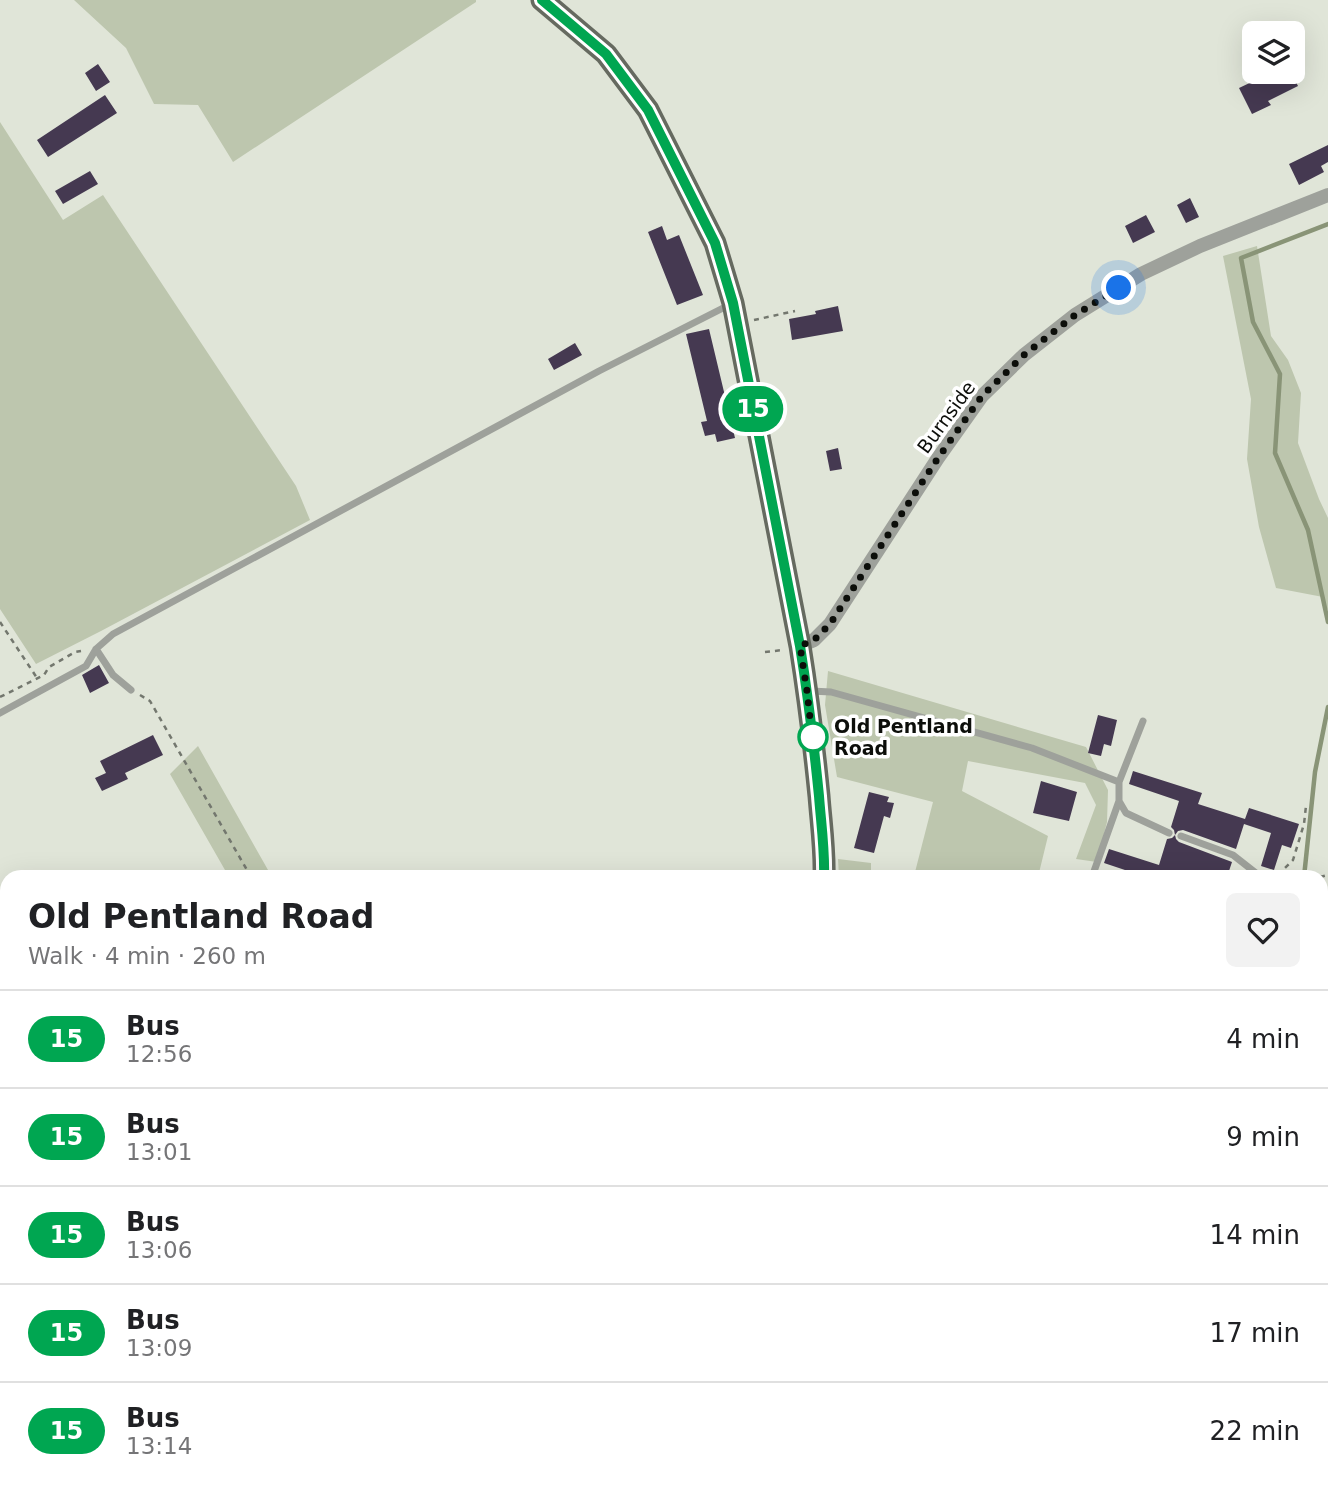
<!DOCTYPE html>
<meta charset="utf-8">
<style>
body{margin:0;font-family:"DejaVu Sans",sans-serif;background:#f2f2f2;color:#202124;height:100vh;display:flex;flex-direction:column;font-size:26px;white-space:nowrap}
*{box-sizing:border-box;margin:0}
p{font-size:23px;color:#757577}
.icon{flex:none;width:38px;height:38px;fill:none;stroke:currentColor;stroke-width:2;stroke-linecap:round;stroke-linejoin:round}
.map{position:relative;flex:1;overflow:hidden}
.panel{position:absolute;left:0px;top:870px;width:1328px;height:625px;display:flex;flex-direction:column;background:#fff;border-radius:21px 21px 0 0;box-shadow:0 7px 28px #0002}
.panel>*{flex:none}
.badge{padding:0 14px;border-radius:23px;font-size:24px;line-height:46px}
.buttons{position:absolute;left:1242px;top:21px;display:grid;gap:14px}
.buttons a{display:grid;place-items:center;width:63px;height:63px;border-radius:10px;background:#fff;box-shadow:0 7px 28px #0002;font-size:35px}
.you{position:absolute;width:35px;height:35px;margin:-18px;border:5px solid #fff;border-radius:50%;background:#1a73e8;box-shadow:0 0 0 10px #1a73e833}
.map>.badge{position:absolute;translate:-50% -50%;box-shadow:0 0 0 4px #fff}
.round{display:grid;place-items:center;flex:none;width:74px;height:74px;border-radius:10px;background:#f2f2f2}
.headline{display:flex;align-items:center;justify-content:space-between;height:119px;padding:0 28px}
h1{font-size:33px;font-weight:800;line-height:52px}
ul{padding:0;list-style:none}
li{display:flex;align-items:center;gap:21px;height:98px;padding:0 28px;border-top:2px solid #e0e0e0}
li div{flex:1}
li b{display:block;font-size:26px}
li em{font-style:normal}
li .badge{min-width:77px;font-weight:700;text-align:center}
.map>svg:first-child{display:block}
.green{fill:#bdc6ae}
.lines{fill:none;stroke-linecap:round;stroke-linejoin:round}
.stream{stroke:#899477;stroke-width:4.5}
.building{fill:#453951}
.path{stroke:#73776e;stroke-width:2.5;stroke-dasharray:5 5;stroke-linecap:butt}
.service{stroke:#9ea19b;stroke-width:7}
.minor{stroke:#9ea19b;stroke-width:14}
.primary{stroke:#666a60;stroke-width:23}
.line-casing{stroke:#fff;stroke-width:16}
.line{stroke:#00a651;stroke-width:10}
.walk{stroke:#0c0e0a;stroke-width:7;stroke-dasharray:0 12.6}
.stop-dot{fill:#fff;stroke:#00a651;stroke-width:3.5}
.labels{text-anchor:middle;stroke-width:7;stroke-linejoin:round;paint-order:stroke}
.street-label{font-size:19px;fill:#0c0e0a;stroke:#fff}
.stop-label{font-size:19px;font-weight:bold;fill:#0c0e0a;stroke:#fff;text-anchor:start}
</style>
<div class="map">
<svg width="1328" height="1494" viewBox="0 0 1328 1494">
<rect width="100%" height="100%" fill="#e0e5d8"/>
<path class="green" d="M74 0H476V2L233 162 198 105 154 104 126 48Z
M0 122 63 220 103 195 296 486 310 520 101 631 36 664 0 609Z
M1257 246 1271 336 1288 360 1301 393 1298 443 1319 499 1328 518V611L1323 597 1276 588 1259 527 1247 459 1251 399 1223 256Z
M828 671 1086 747 1108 790 1107 822 1097 862 1076 859 1096 805 1085 783 968 761 962 791 1048 836 1038 877 914 876 933 802 837 777 825 705Z
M198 746 272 877H229L170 774Z
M838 859 871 863V877H839Z"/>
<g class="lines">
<path class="stream" d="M1328 224 1241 258 1253 322 1280 374 1275 453 1308 530 1328 622
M1304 877 1315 772 1328 707
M1142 1494 1147 1488"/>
</g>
<path class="building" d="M98 64 110 82 96 91 85 73Z
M1284 72H1291L1298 86 1268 101 1271 105 1252 114 1239 88 1258 79 1260 83Z
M105 95 117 113 48 157 37 140Z
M1328 145V162L1321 166 1324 172 1299 185 1289 164Z
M90 171 98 184 63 204 55 191Z
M1190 198 1199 217 1186 223 1177 205Z
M1146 215 1155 232 1133 243 1125 226Z
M662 226 667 240 679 235 703 295 677 305 648 232Z
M838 306 843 331 792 340 789 319 816 314 815 311Z
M709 329 735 438 717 442 715 434 705 436 701 422 707 421 686 334Z
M575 343 582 355 554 370 548 359Z
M838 448 842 469 830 471 826 451Z
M99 665 109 683 90 693 82 675Z
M1098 715 1117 720 1111 746 1104 744 1101 756 1088 753Z
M153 735 163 755 125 773 128 779 102 791 95 778 106 773 100 761Z
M1133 771 1202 793 1198 804 1245 819 1249 808 1299 824 1291 848 1282 845 1274 870 1261 866 1271 833 1244 824 1236 849 1183 830 1178 831 1175 835 1176 839 1179 842 1232 862 1227 877H1146L1104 863 1109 849 1159 865 1167 839 1172 838 1175 835 1174 830 1171 827 1179 801 1129 784Z
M1041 781 1077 792 1069 821 1033 813Z
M869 792 889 797 887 802 894 803 890 818 884 816 874 853 854 848Z"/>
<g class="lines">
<path class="path" d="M754 320 795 311
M0 622 37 678
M765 652 783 650
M140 695 150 701 251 877
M0 697 44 675 49 667 75 652 81 651
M1278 875 1293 860 1304 824 1306 806
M1280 875 1301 877
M1320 877 1328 875
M1321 902 1328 912
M1152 1494 1156 1488"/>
<path class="service" d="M96 649 113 675 131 690
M811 691 831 692 1032 748 1119 782V801L1126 813 1169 833
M0 713 86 666 96 649 113 634 599 371 729 305
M1119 782 1143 721
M1181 836 1233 855 1261 877
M1092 877 1119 801
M1321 948 1326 953 1321 967
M1321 967 1328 977
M1321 1088 1325 1085 1328 1086
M1321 1333 1328 1327
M585 1488 589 1494
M416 1494 427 1488
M1112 1494 1119 1488"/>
<path class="minor" d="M800 646 814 640 830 624 938 458 982 396 1024 355 1075 315 1141 274 1200 246 1328 195"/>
<path class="primary" d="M542 0 606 54 648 110 715 243 733 303 800 646C808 696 814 746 819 796 821 823 825 850 824 877
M791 1494V1488"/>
</g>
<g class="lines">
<g class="line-casing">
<path id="line" d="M542 0 606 54 648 110 715 243 733 303 800 646C808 696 814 746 819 796 821 823 825 850 824 877"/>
</g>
<use href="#line" class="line"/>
<path class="walk" d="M813 737V745L807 691 800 646 814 640 830 624 938 458 982 396 1024 355 1075 315 1119 288"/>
</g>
<circle class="stop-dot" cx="813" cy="737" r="14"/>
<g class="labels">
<g class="street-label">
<text transform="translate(946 417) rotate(-54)" y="7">Burnside</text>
</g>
<g class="stop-label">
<text x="834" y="733">Old Pentland<tspan x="834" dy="22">Road</tspan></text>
</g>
</g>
</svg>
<div class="buttons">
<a><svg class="icon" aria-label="layers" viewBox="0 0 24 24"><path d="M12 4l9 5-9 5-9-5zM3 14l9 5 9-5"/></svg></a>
</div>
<div class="you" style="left:1119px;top:288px"></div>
<b class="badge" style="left:753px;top:409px;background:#00a651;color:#fff">15</b>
<section class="panel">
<div class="headline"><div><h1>Old Pentland Road</h1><p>Walk · 4 min · 260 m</p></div><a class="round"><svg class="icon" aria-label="heart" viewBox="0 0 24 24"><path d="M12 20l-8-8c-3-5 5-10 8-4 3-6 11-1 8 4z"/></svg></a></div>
<ul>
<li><span class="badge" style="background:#00a651;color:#fff">15</span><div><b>Bus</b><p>12:56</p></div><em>4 min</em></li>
<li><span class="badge" style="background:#00a651;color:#fff">15</span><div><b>Bus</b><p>13:01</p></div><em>9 min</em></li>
<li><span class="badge" style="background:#00a651;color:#fff">15</span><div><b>Bus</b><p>13:06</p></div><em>14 min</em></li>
<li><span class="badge" style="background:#00a651;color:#fff">15</span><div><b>Bus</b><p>13:09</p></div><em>17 min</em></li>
<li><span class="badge" style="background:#00a651;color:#fff">15</span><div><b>Bus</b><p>13:14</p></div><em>22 min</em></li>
</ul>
</section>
</div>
